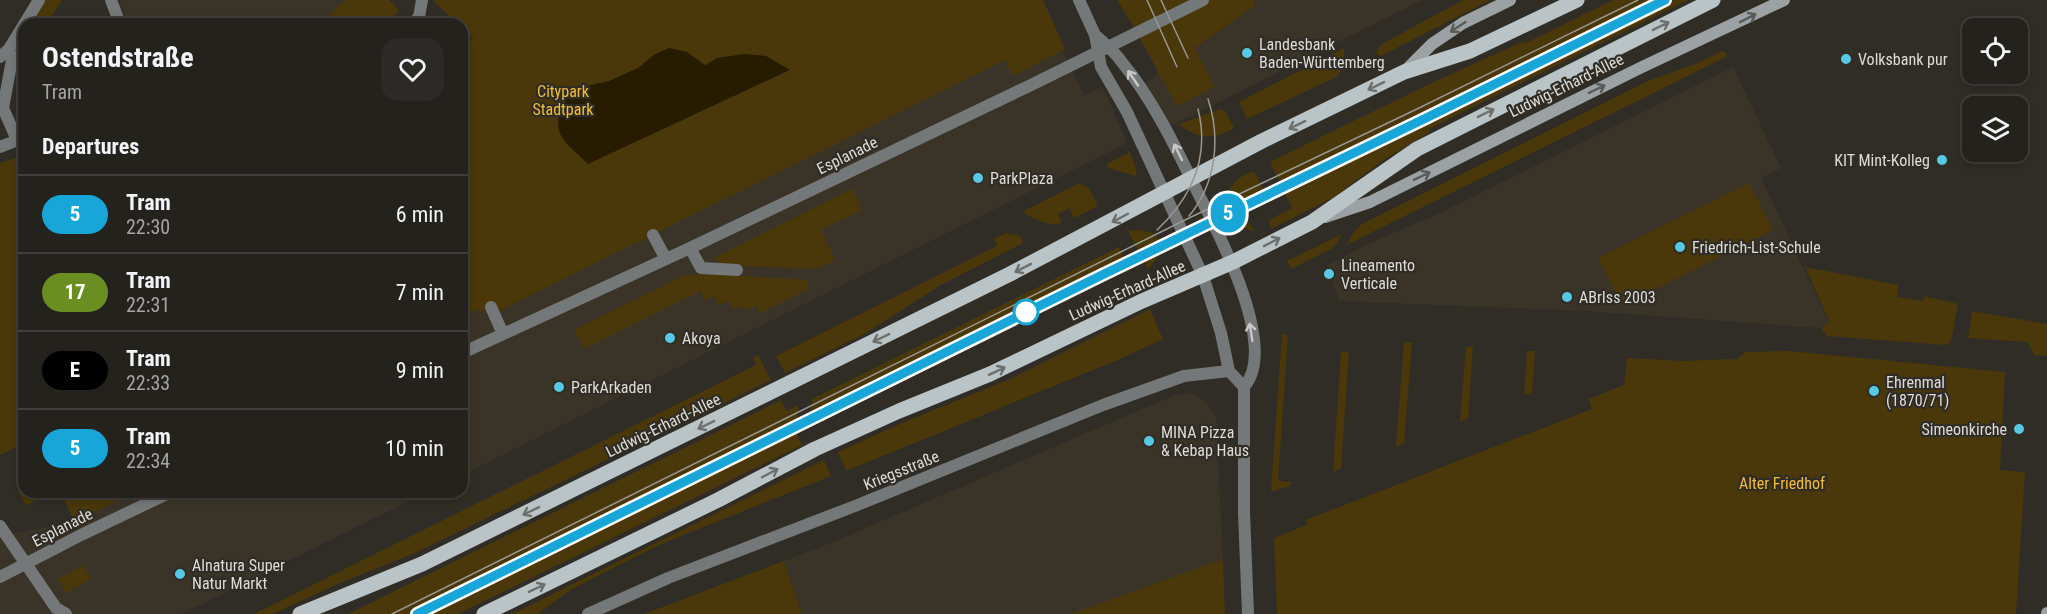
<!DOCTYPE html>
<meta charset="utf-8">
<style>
body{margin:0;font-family:"Roboto Condensed",sans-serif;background:#2c2a26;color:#f1f3f6;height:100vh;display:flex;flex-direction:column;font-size:22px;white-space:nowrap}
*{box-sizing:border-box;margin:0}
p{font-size:20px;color:#a3a4a4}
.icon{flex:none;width:33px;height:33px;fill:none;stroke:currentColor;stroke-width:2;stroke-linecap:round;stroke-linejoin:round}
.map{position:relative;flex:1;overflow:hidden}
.sheet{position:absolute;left:18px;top:18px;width:450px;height:480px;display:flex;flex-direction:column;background:#24221d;border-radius:18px;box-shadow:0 3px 9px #0003,0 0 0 2px #413f3b}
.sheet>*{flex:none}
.badge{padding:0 12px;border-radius:20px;font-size:21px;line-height:39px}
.fabs{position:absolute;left:1962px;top:18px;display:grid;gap:12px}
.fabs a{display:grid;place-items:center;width:66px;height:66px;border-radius:12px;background:#24221d;box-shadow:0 3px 9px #0003,0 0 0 2px #413f3b;font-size:30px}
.map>.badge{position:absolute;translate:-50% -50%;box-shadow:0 0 0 3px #fff}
h2{padding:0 24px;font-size:22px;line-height:54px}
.round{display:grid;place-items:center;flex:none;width:63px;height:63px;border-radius:18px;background:#2c2a26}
.overview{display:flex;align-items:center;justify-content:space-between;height:102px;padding:0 24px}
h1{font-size:28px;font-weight:700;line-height:45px}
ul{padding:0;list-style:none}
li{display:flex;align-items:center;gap:18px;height:78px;padding:0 24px;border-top:2px solid #413f3b}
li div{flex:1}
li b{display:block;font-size:22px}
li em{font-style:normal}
li .badge{min-width:66px;font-weight:700;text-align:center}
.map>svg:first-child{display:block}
.built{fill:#3a3428}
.green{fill:#4a380a}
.water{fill:#271b00}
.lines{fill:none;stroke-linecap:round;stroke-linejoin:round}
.street{stroke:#747879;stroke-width:12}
.secondary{stroke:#9ca2a4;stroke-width:12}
.primary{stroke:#bac3c5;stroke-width:15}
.tram{stroke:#999792;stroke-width:1.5}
.oneway{stroke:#5b5c59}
.oneway2{stroke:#6e706e}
.oneway3{stroke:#c9c8c5}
.line-casing{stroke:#fff;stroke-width:14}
.line{stroke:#18a6d9;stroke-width:9}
.poi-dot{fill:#57c9e2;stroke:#302d27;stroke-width:2}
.stop-dot{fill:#fff;stroke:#18a6d9;stroke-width:3}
.labels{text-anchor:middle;stroke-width:4.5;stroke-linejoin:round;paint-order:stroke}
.poi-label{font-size:16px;fill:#dedcd8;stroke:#302d27;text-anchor:start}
.street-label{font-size:16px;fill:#dedcd8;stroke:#302d27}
.park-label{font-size:16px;fill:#f3bd37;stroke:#302d27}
</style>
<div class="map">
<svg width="2047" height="614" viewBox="0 0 2047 614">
<rect width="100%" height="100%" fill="#302d27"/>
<path class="built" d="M119 0H389L399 10 388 24H128Z
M1254 0H1422L1171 126 1145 83 1256 5Z
M1062 50 1084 95 1103 87 1127 143 462 475V255L877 65Z
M1733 67 1781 168 1761 178 1829 322 1821 328 1587 311 1339 301 1326 266 1368 244 1440 213Z
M1192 392 1206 402 1216 417 1223 560 1071 614H802L784 561 836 541 1128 415 1176 395Z
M61 492H427L182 614H0V536L75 522Z"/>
<path class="green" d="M45 0H62L46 24H31Z
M346 0H389L399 10 388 24H318Z
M438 0H1043L1065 49 1013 76 1005 60 497 312 494 306 480 312 478 309 462 317V43L473 39 462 28V24H457L434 1Z
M1117 0H1254L1256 5 1195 48 1214 87 1177 106 1132 24Z
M1463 0H1490L1381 56 1376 54 1378 48 1382 44Z
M1613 0H1688L1429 129 1430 132 1382 161 1334 197 1271 229 1269 220 1292 208 1270 162 1423 87 1524 41 1526 43Z
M1344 48C1345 60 1345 68 1336 77L1247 119 1239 102Z
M1722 51 1727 54 1726 57 1346 245 1354 232 1362 224 1648 81 1698 63Z
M1221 109 1225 111 1234 128C1213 141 1197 139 1179 124Z
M1130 152 1136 168V176L1108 168 1107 164Z
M24 155V443L0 455V163Z
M1254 171 1269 201 1243 213 1254 231C1234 228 1217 201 1234 183 1239 177 1247 174 1254 171Z
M1079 183 1089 188 1098 206 1074 218 1069 208 1058 214 1062 223C1047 226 1039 221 1025 214L1024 211Z
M1749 183 1773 230 1622 306 1598 258Z
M852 189 862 210 821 230 835 260 817 269 719 265 715 257Z
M1139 230 1153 233 1161 242V254L1148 269 1128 231Z
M1007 233 1020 236 1023 243 941 285 866 333 785 373 776 356 997 246 994 238Z
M1342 234 1336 245 1331 249 1291 269 1287 261Z
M1119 247 1128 267 810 426 812 399Z
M1805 267 1899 285 1897 297 1923 301 1924 296 1958 304 1951 341 1947 345 1827 336 1821 328 1829 321Z
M685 275H725L808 280 807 290 760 313 756 306 746 311 743 306 734 310 729 301 719 305 714 296 705 300 700 291 584 349 574 330Z
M1150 309 1163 339 1120 359 846 471 838 452 902 423 1010 379Z
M1972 311 2047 324V356L2034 355 2028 342 1968 338Z
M1282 334 1288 335 1278 481 1293 482 1287 487 1273 491H1271Z
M1404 342 1412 343 1404 443 1396 447Z
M1466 347H1473L1468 418 1460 422Z
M1527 351H1535L1532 392 1524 396Z
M1789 351 2005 372 2000 470 2025 472 2016 614H1277L1274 538 1307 525 1306 520 1592 409 1589 399 1624 385 1627 358 1682 361 1738 359 1745 352Z
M1341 352H1349L1341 468 1333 472Z
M758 355 771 380 415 553 335 585 273 614H254L756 365 753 358Z
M781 400 787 411 798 405 797 434 802 445 458 614H348Z
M824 460 831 476 661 544 572 589 538 614H512Z
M24 487V492H50L26 506 18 491Z
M60 492H135L75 522Z
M1223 560 1225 614H1071L1206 565Z
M784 561 802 614H644Z
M83 565 91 579 66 593 58 579Z"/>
<path class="water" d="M669 48 687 52 705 65 717 58 744 54 766 56 790 70 588 164C560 137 551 136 564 95L572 89 609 81 638 68 655 54Z"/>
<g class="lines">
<path class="street" d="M111 0 120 24
M1079 0 1095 35 1101 67 1127 112 1203 276 1221 333 1229 371 1244 387
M412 24 419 17 422 0
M1095 35C1104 43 1114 51 1121 61 1154 101 1176 148 1199 195 1219 234 1279 348 1244 387V513L1248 614
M9 49 12 60 3 108 17 140
M0 57 9 49 39 0
M0 147 23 138
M653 235 666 259
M690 248 701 268 737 270
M491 307 503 334
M462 353 690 248 1029 86 1203 0
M0 526 56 608 66 614
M0 577 81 535 171 492
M588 614 668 578 855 506 1103 405 1184 376 1229 371"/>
<path class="secondary" d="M1405 71 1432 44 1463 23 1510 0
M1325 217 1370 202 1640 68 1784 0
M2047 614V613"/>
<path class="primary" d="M300 614 422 564 1010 274 1262 141 1404 72 1470 51 1577 0
M484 614 718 500 815 449 899 411 990 374 1142 301 1233 262 1312 222 1417 149 1713 0"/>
<path class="tram" d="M1147 0 1177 67
M1161 0 1188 58
M1189 216C1216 184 1221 138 1208 99
M1157 230C1192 197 1210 157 1198 109
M392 614 1187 219 1417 109 1638 0
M417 614 1102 275 1424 119 1665 0"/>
</g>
<defs><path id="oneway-shaft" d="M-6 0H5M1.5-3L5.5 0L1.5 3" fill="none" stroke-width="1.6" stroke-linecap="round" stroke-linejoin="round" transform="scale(1.5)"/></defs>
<g class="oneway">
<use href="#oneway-shaft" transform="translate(1748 18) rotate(-27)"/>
<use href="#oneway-shaft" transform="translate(1458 27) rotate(147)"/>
<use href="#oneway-shaft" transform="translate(1597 89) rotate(-26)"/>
<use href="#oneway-shaft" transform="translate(1422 176) rotate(-26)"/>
</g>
<g class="oneway2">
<use href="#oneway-shaft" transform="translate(1661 26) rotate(-26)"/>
<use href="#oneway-shaft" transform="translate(1376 86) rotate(154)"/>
<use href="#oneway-shaft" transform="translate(1486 113) rotate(-26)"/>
<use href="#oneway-shaft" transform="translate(1297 125) rotate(154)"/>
<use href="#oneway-shaft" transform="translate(1120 218) rotate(152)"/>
<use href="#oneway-shaft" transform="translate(1272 242) rotate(-27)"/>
<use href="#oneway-shaft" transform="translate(1023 268) rotate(153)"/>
<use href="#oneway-shaft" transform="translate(881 338) rotate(154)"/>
<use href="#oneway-shaft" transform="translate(997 371) rotate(-25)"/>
<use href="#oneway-shaft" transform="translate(706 425) rotate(154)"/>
<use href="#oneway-shaft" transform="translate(770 473) rotate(-28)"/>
<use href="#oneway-shaft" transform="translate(531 511) rotate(154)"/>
<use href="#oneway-shaft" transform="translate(537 588) rotate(-26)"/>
</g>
<g class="oneway3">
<use href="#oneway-shaft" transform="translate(1133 78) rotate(-124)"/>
<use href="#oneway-shaft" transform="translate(1178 152) rotate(-116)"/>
<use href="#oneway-shaft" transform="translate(1251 332) rotate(-99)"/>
</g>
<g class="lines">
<g class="line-casing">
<path id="line" d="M417 614 1102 275 1424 119 1665 0"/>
</g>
<use href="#line" class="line"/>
</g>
<g class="poi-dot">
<circle cx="1247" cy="53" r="6"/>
<circle cx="1846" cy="59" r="6"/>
<circle cx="1942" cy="160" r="6"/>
<circle cx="978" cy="178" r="6"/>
<circle cx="1680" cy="247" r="6"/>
<circle cx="1329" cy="274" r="6"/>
<circle cx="1567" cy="297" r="6"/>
<circle cx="670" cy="338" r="6"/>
<circle cx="559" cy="387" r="6"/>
<circle cx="1874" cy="391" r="6"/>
<circle cx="2019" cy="429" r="6"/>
<circle cx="1149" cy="441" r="6"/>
<circle cx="180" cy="574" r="6"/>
</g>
<circle class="stop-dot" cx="1026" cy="312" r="12"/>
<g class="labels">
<g class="poi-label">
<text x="1259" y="50">Landesbank<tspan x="1259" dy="18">Baden-Württemberg</tspan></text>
<text x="1858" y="65">Volksbank pur</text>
<text x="1930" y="166" text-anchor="end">KIT Mint-Kolleg</text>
<text x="990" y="184">ParkPlaza</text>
<text x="1692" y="253">Friedrich-List-Schule</text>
<text x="1341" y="271">Lineamento<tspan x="1341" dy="18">Verticale</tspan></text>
<text x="1579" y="303">ABrIss 2003</text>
<text x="682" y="344">Akoya</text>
<text x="1886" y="388">Ehrenmal<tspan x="1886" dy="18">(1870/71)</tspan></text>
<text x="571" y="393">ParkArkaden</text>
<text x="2007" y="435" text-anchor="end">Simeonkirche</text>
<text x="1161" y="438">MINA Pizza<tspan x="1161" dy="18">&amp; Kebap Haus</tspan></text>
<text x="192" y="571">Alnatura Super<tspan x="192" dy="18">Natur Markt</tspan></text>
</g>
<g class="street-label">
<text transform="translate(1566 85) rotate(-26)" y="6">Ludwig-Erhard-Allee</text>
<text transform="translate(847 155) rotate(-26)" y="6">Esplanade</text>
<text transform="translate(1127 290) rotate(-24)" y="6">Ludwig-Erhard-Allee</text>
<text transform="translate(663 425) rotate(-26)" y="6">Ludwig-Erhard-Allee</text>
<text transform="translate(901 470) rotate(-22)" y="6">Kriegsstraße</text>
<text transform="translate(62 527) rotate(-27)" y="6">Esplanade</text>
</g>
<g class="park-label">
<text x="563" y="97">Citypark<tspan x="563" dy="18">Stadtpark</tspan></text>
<text x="1782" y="489">Alter Friedhof</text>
</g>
</g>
</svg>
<div class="fabs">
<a><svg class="icon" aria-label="locate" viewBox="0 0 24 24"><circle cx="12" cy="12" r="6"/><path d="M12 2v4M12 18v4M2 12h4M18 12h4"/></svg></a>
<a><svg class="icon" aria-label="layers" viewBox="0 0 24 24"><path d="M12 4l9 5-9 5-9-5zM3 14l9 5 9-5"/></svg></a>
</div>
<b class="badge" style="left:1228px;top:213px;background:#18a6d9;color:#fff">5</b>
<section class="sheet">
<div class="overview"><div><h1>Ostendstraße</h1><p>Tram</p></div><a class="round"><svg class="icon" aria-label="heart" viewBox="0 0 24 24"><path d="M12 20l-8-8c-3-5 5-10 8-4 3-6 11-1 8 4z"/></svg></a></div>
<h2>Departures</h2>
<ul>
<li><span class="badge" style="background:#18a6d9;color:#fff">5</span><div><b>Tram</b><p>22:30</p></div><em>6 min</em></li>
<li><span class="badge" style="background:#6b8e23;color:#fff">17</span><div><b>Tram</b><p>22:31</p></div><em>7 min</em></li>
<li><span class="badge" style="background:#000;color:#fff">E</span><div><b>Tram</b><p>22:33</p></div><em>9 min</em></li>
<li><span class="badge" style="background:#18a6d9;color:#fff">5</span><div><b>Tram</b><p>22:34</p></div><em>10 min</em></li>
</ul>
</section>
</div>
